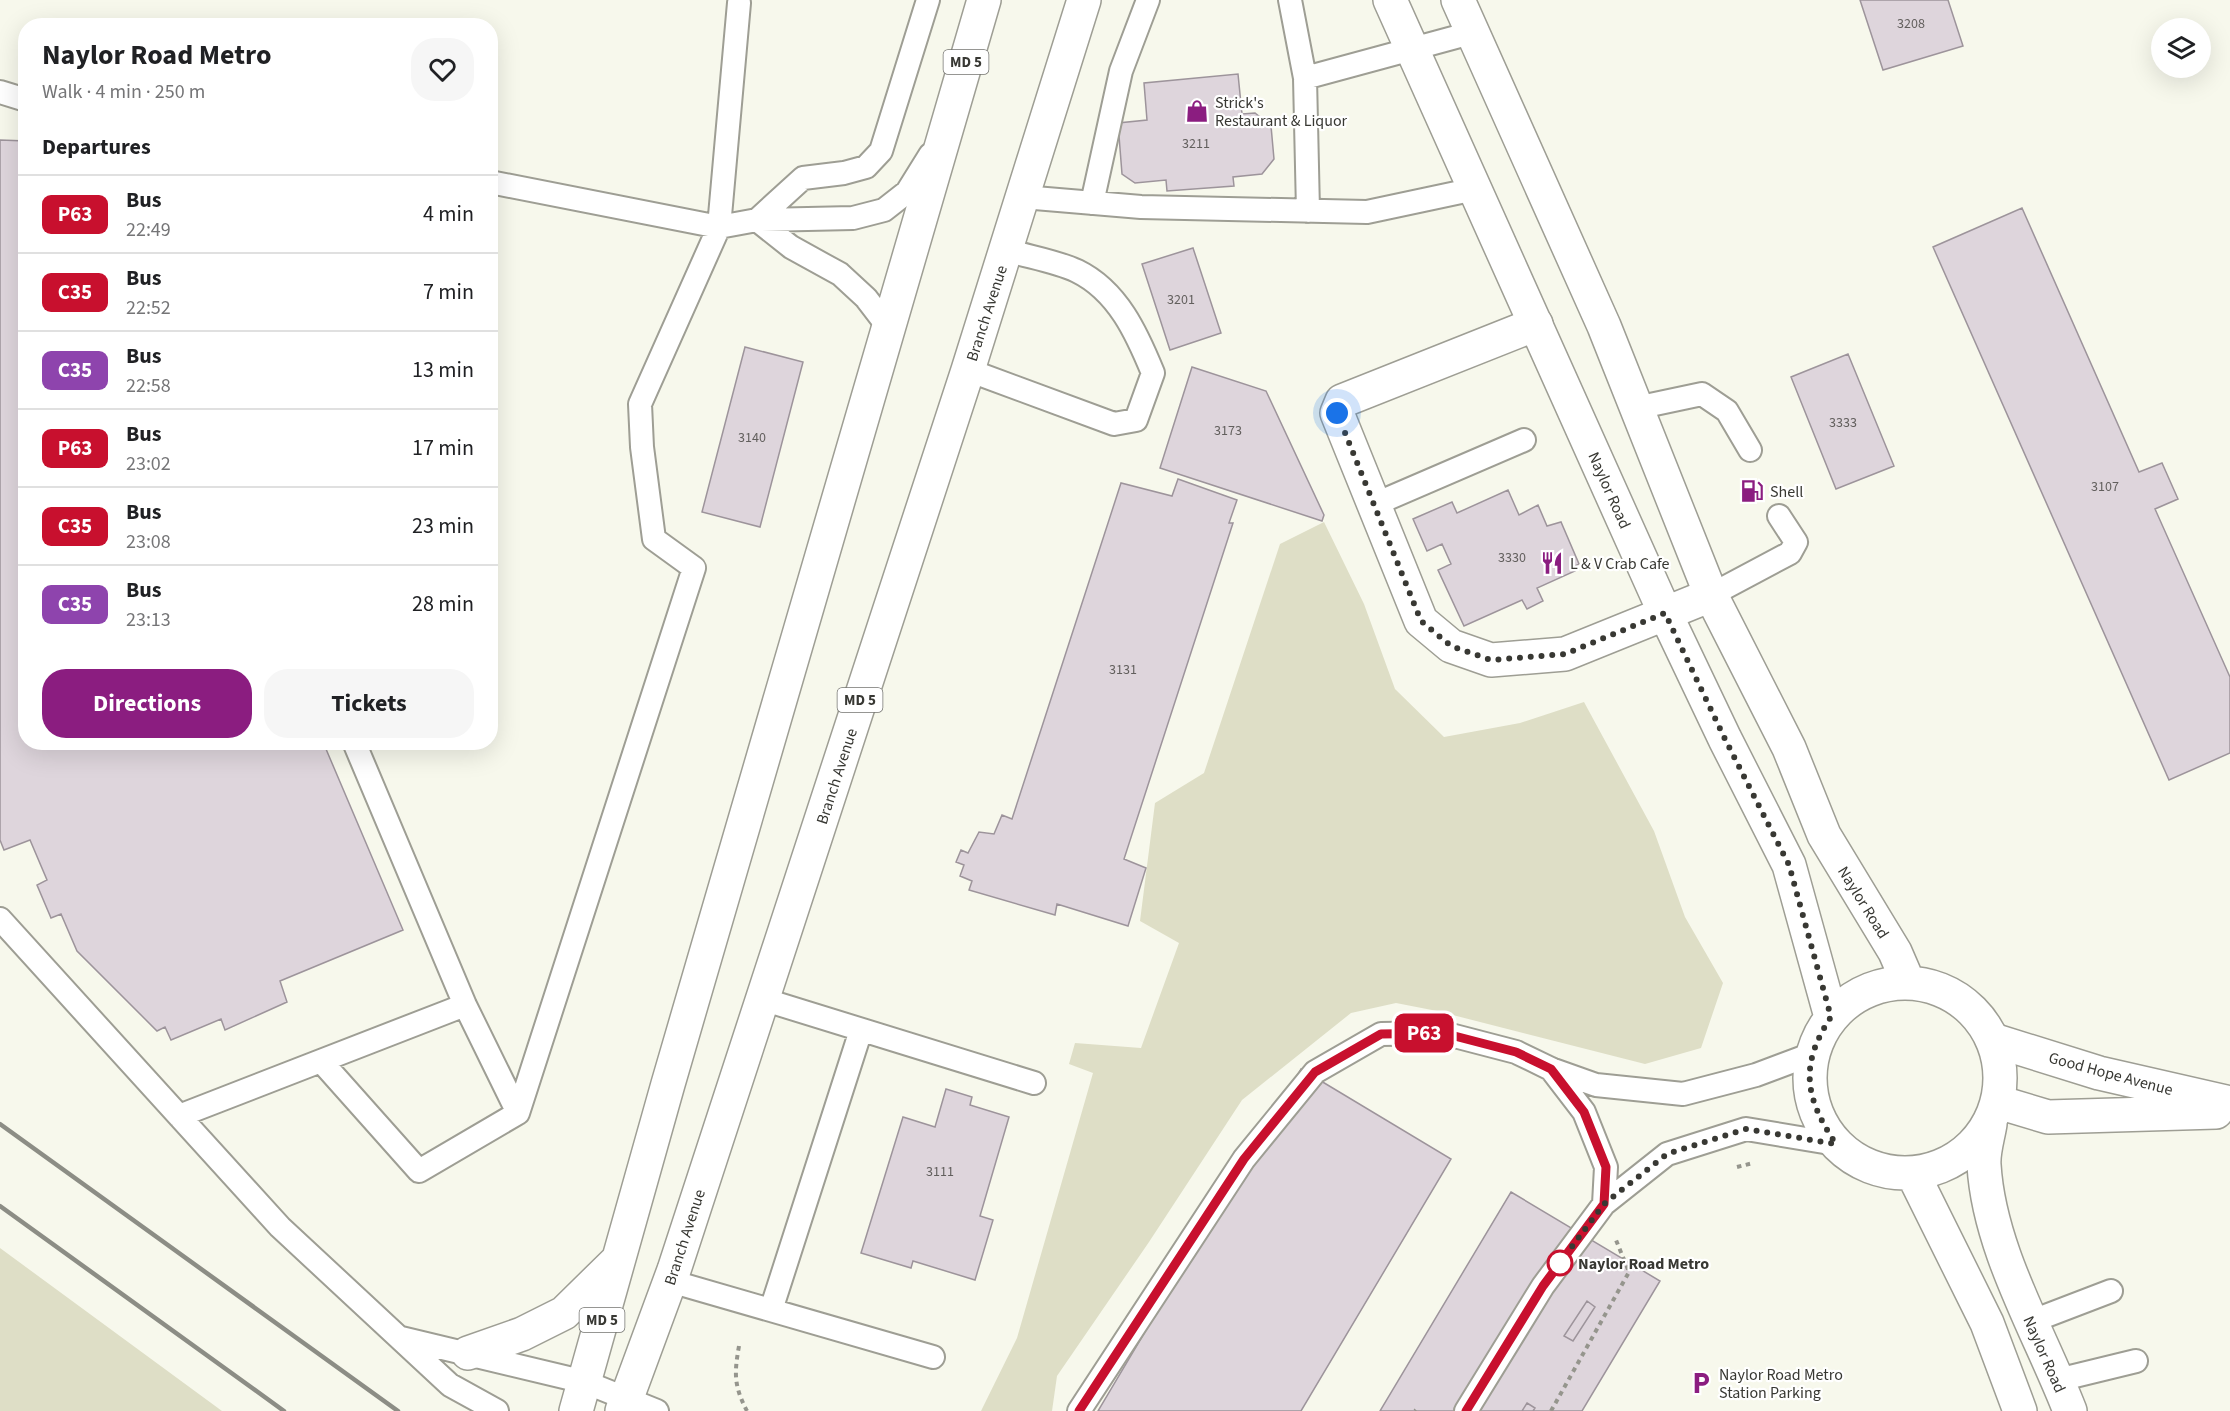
<!DOCTYPE html>
<meta charset="utf-8">
<style>
body{margin:0;font-family:"Source Sans 3",sans-serif;background:#f6f6f6;color:#202124;height:100vh;display:flex;flex-direction:column;font-size:22px;white-space:nowrap}
*{box-sizing:border-box;margin:0}
p{font-size:20px;color:#757577}
.icon{flex:none;width:33px;height:33px;fill:none;stroke:currentColor;stroke-width:2;stroke-linecap:round;stroke-linejoin:round}
.map{position:relative;flex:1;overflow:hidden}
.sheet{position:absolute;left:18px;top:18px;width:480px;height:732px;display:flex;flex-direction:column;background:#fff;border-radius:24px;box-shadow:0 6px 24px #0002}
.sheet>*{flex:none}
.badge{padding:0 12px;border-radius:9px;font-size:21px;line-height:39px}
.controls{position:absolute;left:2151px;top:18px;display:grid;gap:12px}
.controls a{display:grid;place-items:center;width:60px;height:60px;border-radius:50%;background:#fff;box-shadow:0 6px 24px #0002;font-size:30px}
.you{position:absolute;width:30px;height:30px;margin:-15px;border:4px solid #fff;border-radius:50%;background:#1a73e8;box-shadow:0 0 0 9px #1a73e833}
.map>.badge{position:absolute;translate:-50% -50%;box-shadow:0 0 0 3px #fff}
h2{padding:0 24px;font-size:22px;line-height:54px}
.round{display:grid;place-items:center;flex:none;width:63px;height:63px;border-radius:24px;background:#f6f6f6}
.headline{display:flex;align-items:center;justify-content:space-between;height:102px;padding:0 24px}
h1{font-size:28px;font-weight:700;line-height:45px}
.button{display:flex;gap:12px;margin-top:auto;padding:12px 24px}
.button a{flex:1;height:69px;border-radius:24px;background:#8b1d80;color:#fff;font-size:24px;font-weight:700;line-height:69px;text-align:center}
.button a+a{background:#f6f6f6;color:#202124}
ul{padding:0;list-style:none}
li{display:flex;align-items:center;gap:18px;height:78px;padding:0 24px;border-top:2px solid #e0e0e0}
li div{flex:1}
li b{display:block;font-size:22px}
li em{font-style:normal}
li .badge{min-width:66px;font-weight:700;text-align:center}
.map>svg:first-child{display:block}
.green{fill:#dedec6}
.building{fill:#ded5dc;stroke:#9d949b;stroke-width:1.5}
.lines{fill:none;stroke-linecap:round;stroke-linejoin:round}
.lane-casing{stroke:#9e9e94;stroke-width:26}
.street-casing{stroke:#9e9e94;stroke-width:36}
.secondary-casing{stroke:#9e9e94;stroke-width:36}
.highway-casing{stroke:#9e9e94;stroke-width:36}
.path{stroke:#95958d;stroke-width:4;stroke-dasharray:4.5 4.5;stroke-linecap:butt}
.lane{stroke:#fff;stroke-width:22}
.street{stroke:#fff;stroke-width:33}
.secondary{stroke:#fff;stroke-width:33}
.highway{stroke:#fff;stroke-width:33}
.rail{stroke:#8c8d85;stroke-width:4.5}
.line-casing{stroke:#fff;stroke-width:14}
.line{stroke:#c8102e;stroke-width:9}
.walk{stroke:#383833;stroke-width:6;stroke-dasharray:0 10.8}
.stop-dot{fill:#fff;stroke:#c8102e;stroke-width:3}
.labels{text-anchor:middle;stroke-width:4.5;stroke-linejoin:round;paint-order:stroke}
.number-label{font-size:14px;fill:#625f5d}
.shield{fill:#fff;stroke:#747470;stroke-width:1.5}
.shield-label{font-size:15px;font-weight:bold;fill:#383833}
.poi-label{font-size:16px;fill:#383833;stroke:#fff;text-anchor:start}
.street-label{font-size:16px;fill:#383833;stroke:#fff}
.stop-label{font-size:16px;font-weight:bold;fill:#383833;stroke:#fff;text-anchor:start}
</style>
<div class="map">
<svg width="2230" height="1411" viewBox="0 0 2230 1411">
<rect width="100%" height="100%" fill="#f7f8ec"/>
<path class="green" d="M1324 522 1364 604 1395 689 1444 737 1520 723 1584 702 1654 831 1685 917 1723 983 1701 1048 1645 1064 1437 1011 1396 1003 1351 1013 1242 1100 1149 1242 1057 1376 1052 1411H981L1017 1338 1093 1073 1069 1064 1075 1043 1141 1048 1179 943 1140 921 1155 803 1204 773 1280 544Z
M0 1247V1248L222 1411H0Z"/>
<path class="building" d="M1860 0H1948L1963 46 1883 70Z
M1238 74 1242 114 1255 113 1271 126 1274 159 1262 174 1233 177 1234 186 1167 191 1166 180 1135 183 1122 174 1118 123 1147 120 1144 83Z
M0 140 26 141V742H323L403 930 280 981 287 1002 225 1030 221 1019 171 1040 165 1027 157 1031 77 951 61 914 51 918 37 885 47 880 30 840 4 850 0 840Z
M2022 208 2139 472 2162 463 2178 499 2155 509 2230 677V753L2169 780 1933 247Z
M1193 248 1221 333 1170 350 1142 264Z
M745 347 803 362 760 527 702 512Z
M1848 354 1894 466 1836 489 1791 377Z
M1192 367 1266 391 1324 515 1322 521 1160 468Z
M1178 479 1237 500 1229 523H1233L1124 859 1146 868 1128 926 1057 904 1055 915 969 890 972 881 960 876 964 865 956 862 961 850 968 853 979 832 994 834 1002 815 1012 819 1121 483 1172 496Z
M1508 490 1519 515 1538 505 1547 526 1561 522 1579 564 1573 567 1575 571 1537 588 1543 601 1527 609 1522 600 1464 626 1438 570 1451 564 1442 544 1427 551 1413 519 1452 502 1457 513Z
M1301 1069 1451 1159 1301 1411H1098Z
M946 1089 972 1097 970 1105 1009 1117 980 1216 993 1220 975 1280 913 1261 911 1268 861 1253 903 1117 935 1127Z
M1511 1192 1660 1281 1582 1411H1380Z
M1587 1301 1595 1307 1573 1341 1564 1336Z
M1527 1403 1535 1408 1533 1411H1522Z"/>
<g class="lines">
<g class="lane-casing">
<path id="lane" d="M1290 0 1305 78
M0 92 26 100
M490 182 719 227 757 220 853 218 884 210 907 192 930 155
M1023 197 1141 207 1367 212 1475 189
M1092 203 1121 71 1148 0
M1308 211 1305 78 1471 33
M757 220 803 178 844 173 866 167 881 151 928 0
M757 220 791 247 840 274 866 298 889 328
M968 370 1114 424 1136 420 1153 373C1137 334 1118 291 1077 271 1056 261 1029 257 1006 250
M1636 408 1702 394 1727 411 1750 450
M1373 505 1524 440
M1711 595 1790 553 1796 542 1779 516
M354 742 465 1005 518 1113
M0 919 280 1227 450 1385 497 1411
M762 999 1034 1083
M321 1061 419 1171 518 1113 694 568 654 539 642 447 640 404 719 227 739 3
M1551 1069 1584 1112 1606 1167 1604 1204
M179 1116 465 1005
M670 1281 933 1357
M771 1310 861 1030
M2030 1322 2111 1291
M401 1338 585 1382 657 1411
M2058 1380 2136 1361
M1079 1411 1244 1159 1315 1072 1381 1034 1443 1033 1516 1052 1551 1069 1596 1085 1683 1094 1756 1075 1812 1054
M1466 1411 1543 1286 1604 1204 1667 1154 1746 1129 1836 1144"/>
</g>
<g class="street-casing">
<path id="street" d="M1536 324 1342 401 1337 413 1421 621 1451 646 1491 660 1565 654 1711 595
M1993 1040 2099 1073 2230 1103
M1998 1102 2048 1117 2216 1112"/>
</g>
<g class="secondary-casing">
<path id="secondary" d="M1390 0 1665 613 1725 739 1789 865 1831 1017
M1458 0 1604 326 1711 595 1789 748 1824 835 1895 952 1908 982
M1810 1078a95 95 0 1 1 190 0a95 95 0 1 1-190 0Z
M1990 1124C1988 1137 1983 1152 1984 1165 1989 1250 2040 1333 2070 1411
M1913 1174 1987 1323 2020 1411"/>
</g>
<g class="highway-casing">
<path id="highway" d="M468 1353 522 1334 564 1313 618 1260
M576 1411 668 1084 984 0
M622 1411 674 1270 968 370 1084 0"/>
</g>
<path class="path" d="M1737 1167 1753 1163
M739 1346C734 1374 734 1386 747 1411
M1415 1411 1416 1410
M1551 1411 1629 1272 1616 1240"/>
<use href="#lane" class="lane"/>
<use href="#street" class="street"/>
<use href="#secondary" class="secondary"/>
<use href="#highway" class="highway"/>
<path class="rail" d="M0 1124 398 1411
M0 1206 284 1411"/>
</g>
<g class="lines">
<g class="line-casing">
<path id="line" d="M1079 1411 1244 1159 1315 1072 1381 1034 1443 1033 1516 1052 1551 1069 1584 1112 1606 1167 1604 1204 1543 1286 1466 1411"/>
</g>
<use href="#line" class="line"/>
<path class="walk" d="M1337 413 1421 621 1451 646 1491 660 1565 654 1665 613 1725 739 1789 865 1831 1017C1799 1065 1805 1098 1836 1144L1746 1129 1667 1154 1604 1204 1555 1269 1560 1263"/>
</g>
<defs>
<g id="shop-bare" transform="scale(1.8)"><path d="M-5-2.5h2.3a2.7 3.5 0 0 1 5.4 0H5L5.5 6h-11ZM-1.5-2.5h3a1.5 2.3 0 0 0-3 0Z" fill="#8b1d80" stroke="#fff" stroke-width="2.5" paint-order="stroke"/></g>
<g id="fuel-bare" transform="scale(1.8)"><path d="M-5.5-6h7V0h2V4h1.3V-2.5L3-4.5l.8-.8L6-3V5H2.5V1h-1V6h-7ZM-4.2-4.7v3.2H.2V-4.7Z" fill="#8b1d80" stroke="#fff" stroke-width="2.5" paint-order="stroke"/></g>
<g id="restaurant-bare" transform="scale(1.8)"><path d="M-5-6h1v4h1v-4h1v4h1v-4h1v5L-1.5 .5V6h-2V.5L-5-1ZM5-6V6H3V1.5H1.5Q1.5-4 5-6Z" fill="#8b1d80" stroke="#fff" stroke-width="2.5" paint-order="stroke"/></g>
<g id="parking-bare" transform="scale(1.8)"><path d="M-3.5-5.5H1a3.5 3.5 0 0 1 0 7H-1V5.5H-3.5ZM-1-3.4V-.6H.8a1.4 1.4 0 0 0 0-2.8Z" fill="#8b1d80" stroke="#fff" stroke-width="2.5" paint-order="stroke"/></g>
</defs>
<g fill-rule="evenodd">
<use href="#shop-bare" x="1197" y="111"/>
<use href="#fuel-bare" x="1752" y="491"/>
<use href="#restaurant-bare" x="1552" y="563"/>
<use href="#parking-bare" x="1701" y="1383"/>
</g>
<circle class="stop-dot" cx="1560" cy="1263" r="12"/>
<g class="labels">
<g class="number-label">
<text x="1911" y="28">3208</text>
<text x="1196" y="148">3211</text>
<text x="1181" y="304">3201</text>
<text x="1843" y="427">3333</text>
<text x="1228" y="435">3173</text>
<text x="752" y="442">3140</text>
<text x="2105" y="491">3107</text>
<text x="1512" y="562">3330</text>
<text x="1123" y="674">3131</text>
<text x="940" y="1176">3111</text>
</g>
<g class="shield">
<rect x="943.5" y="50" width="45" height="24" rx="4.5"/>
<rect x="837.5" y="688" width="45" height="24" rx="4.5"/>
<rect x="579.5" y="1308" width="45" height="24" rx="4.5"/>
</g>
<g class="shield-label">
<text x="966" y="67">MD 5</text>
<text x="860" y="705">MD 5</text>
<text x="602" y="1325">MD 5</text>
</g>
<g class="poi-label">
<text x="1215" y="108">Strick's<tspan x="1215" dy="18">Restaurant &amp; Liquor</tspan></text>
<text x="1770" y="497">Shell</text>
<text x="1570" y="569">L &amp; V Crab Cafe</text>
<text x="1719" y="1380">Naylor Road Metro<tspan x="1719" dy="18">Station Parking</tspan></text>
</g>
<g class="street-label">
<text transform="translate(986 313) rotate(-72)" y="6">Branch Avenue</text>
<text transform="translate(1610 490) rotate(66)" y="6">Naylor Road</text>
<text transform="translate(836 776) rotate(-72)" y="6">Branch Avenue</text>
<text transform="translate(1864 902) rotate(58)" y="6">Naylor Road</text>
<text transform="translate(2111 1073) rotate(15)" y="6">Good Hope Avenue</text>
<text transform="translate(684 1237) rotate(-72)" y="6">Branch Avenue</text>
<text transform="translate(2045 1354) rotate(66)" y="6">Naylor Road</text>
</g>
<g class="stop-label">
<text x="1578" y="1269">Naylor Road Metro</text>
</g>
</g>
</svg>
<div class="controls">
<a><svg class="icon" aria-label="layers" viewBox="0 0 24 24"><path d="M12 4l9 5-9 5-9-5zM3 14l9 5 9-5"/></svg></a>
</div>
<div class="you" style="left:1337px;top:413px"></div>
<b class="badge" style="left:1424px;top:1033px;background:#c8102e;color:#fff">P63</b>
<section class="sheet">
<div class="headline"><div><h1>Naylor Road Metro</h1><p>Walk · 4 min · 250 m</p></div><a class="round"><svg class="icon" aria-label="heart" viewBox="0 0 24 24"><path d="M12 20l-8-8c-3-5 5-10 8-4 3-6 11-1 8 4z"/></svg></a></div>
<h2>Departures</h2>
<ul>
<li><span class="badge" style="background:#c8102e;color:#fff">P63</span><div><b>Bus</b><p>22:49</p></div><em>4 min</em></li>
<li><span class="badge" style="background:#c8102e;color:#fff">C35</span><div><b>Bus</b><p>22:52</p></div><em>7 min</em></li>
<li><span class="badge" style="background:#8e44ad;color:#fff">C35</span><div><b>Bus</b><p>22:58</p></div><em>13 min</em></li>
<li><span class="badge" style="background:#c8102e;color:#fff">P63</span><div><b>Bus</b><p>23:02</p></div><em>17 min</em></li>
<li><span class="badge" style="background:#c8102e;color:#fff">C35</span><div><b>Bus</b><p>23:08</p></div><em>23 min</em></li>
<li><span class="badge" style="background:#8e44ad;color:#fff">C35</span><div><b>Bus</b><p>23:13</p></div><em>28 min</em></li>
</ul>
<div class="button"><a>Directions</a><a>Tickets</a></div>
</section>
</div>
